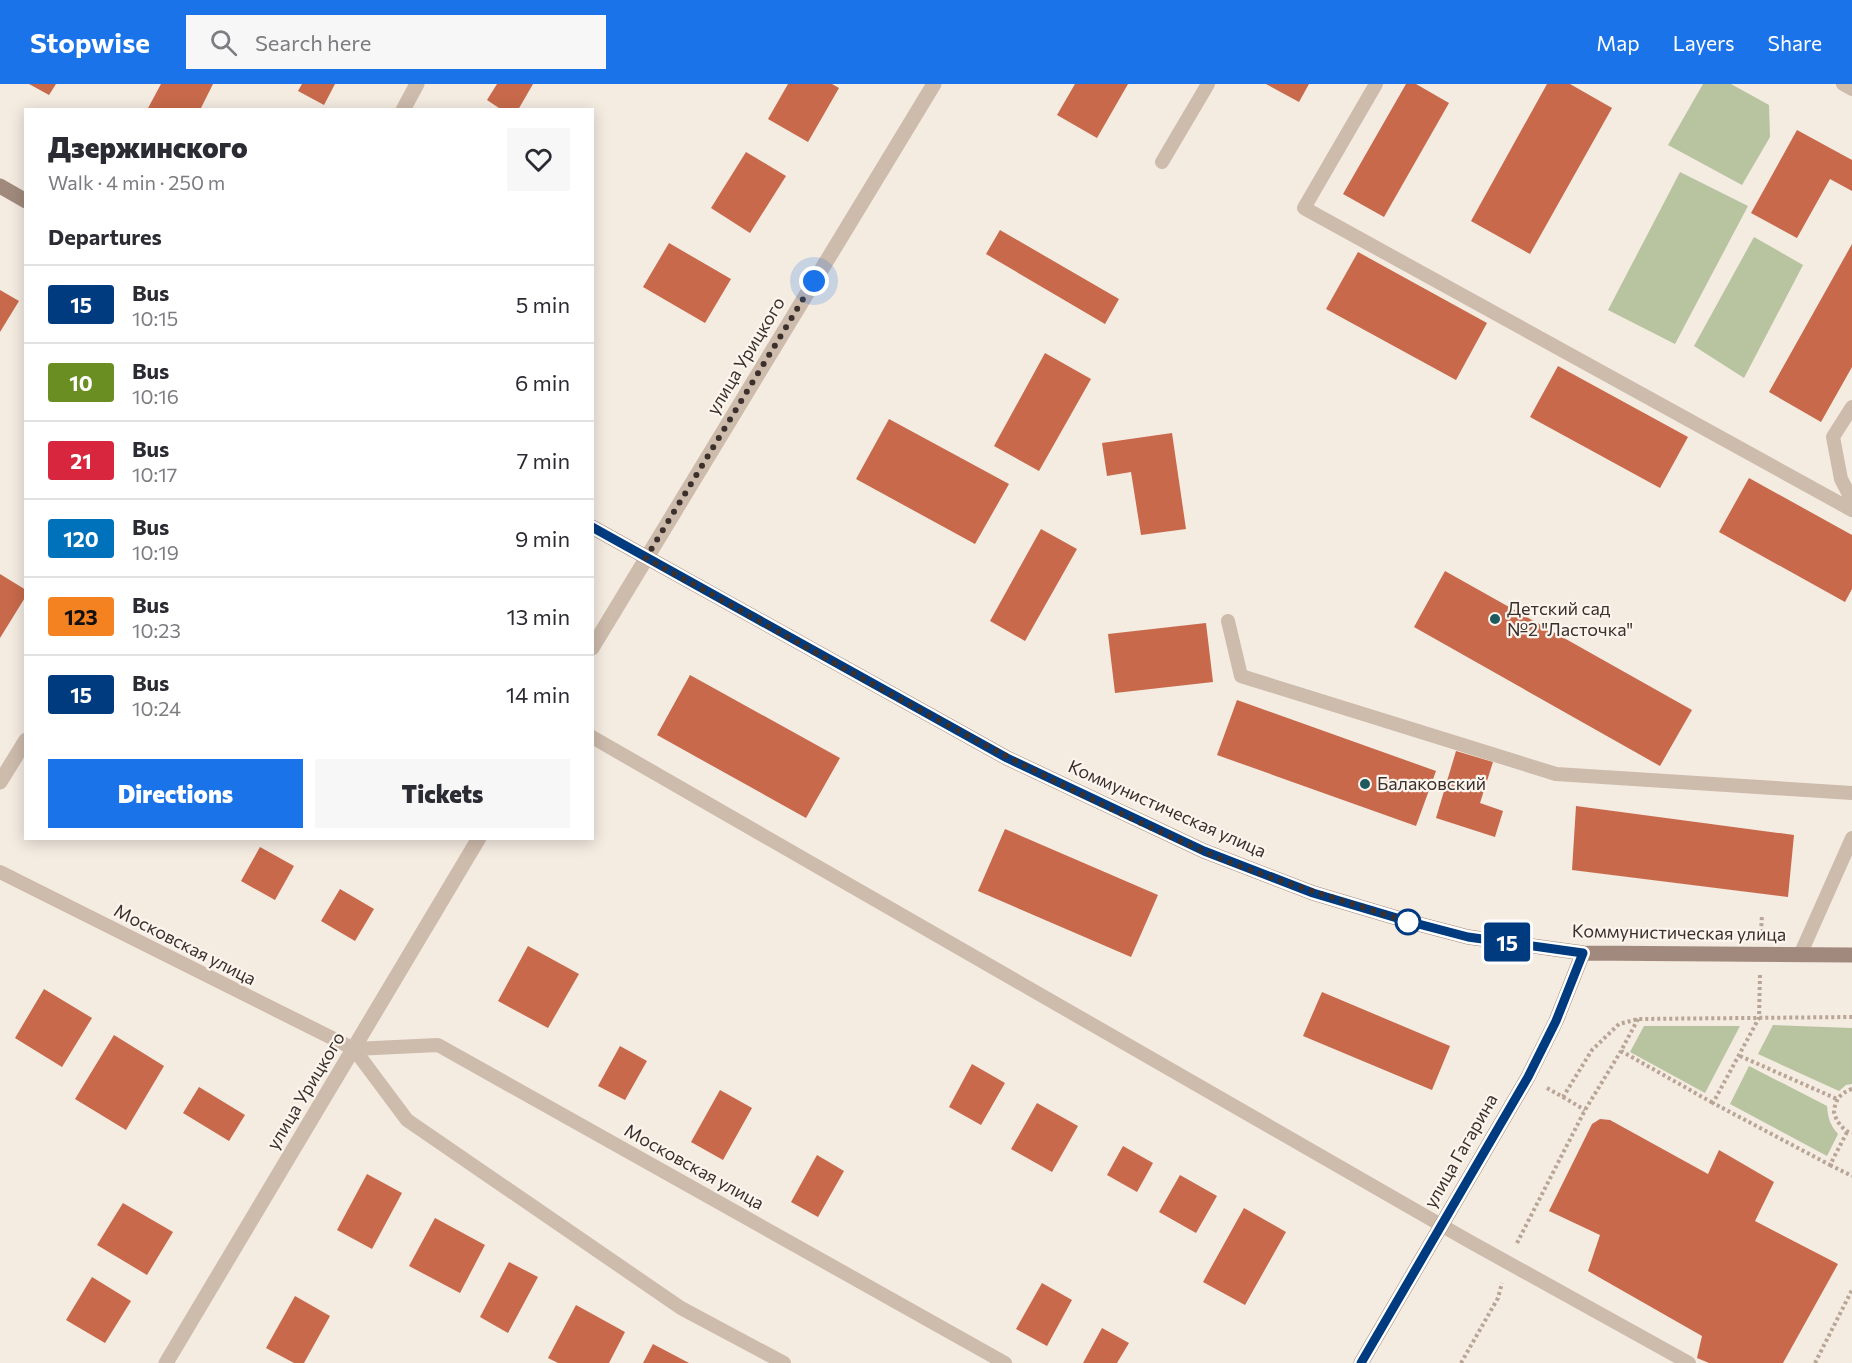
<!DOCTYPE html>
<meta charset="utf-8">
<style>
body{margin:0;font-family:Commissioner,sans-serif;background:#f7f7f7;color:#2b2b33;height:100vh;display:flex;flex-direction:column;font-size:22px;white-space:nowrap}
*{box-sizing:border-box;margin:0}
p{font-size:20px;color:#7c7c81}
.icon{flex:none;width:33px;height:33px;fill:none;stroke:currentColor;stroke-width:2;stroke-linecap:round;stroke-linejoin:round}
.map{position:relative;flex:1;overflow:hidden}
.side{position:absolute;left:24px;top:24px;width:570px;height:732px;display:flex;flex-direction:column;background:#fff;border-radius:0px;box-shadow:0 3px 15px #0003}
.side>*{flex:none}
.badge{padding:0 12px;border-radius:4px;font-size:21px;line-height:39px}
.you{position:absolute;width:30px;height:30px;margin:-15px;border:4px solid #fff;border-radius:50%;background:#1a73e8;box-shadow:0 0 0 9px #1a73e833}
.map>.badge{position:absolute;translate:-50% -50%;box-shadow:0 0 0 3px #fff}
h2{padding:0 24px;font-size:22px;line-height:54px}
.round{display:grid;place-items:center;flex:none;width:63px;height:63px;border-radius:0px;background:#f7f7f7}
.summary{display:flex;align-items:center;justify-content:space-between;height:102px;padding:0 24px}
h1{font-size:28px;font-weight:800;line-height:45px}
.button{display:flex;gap:12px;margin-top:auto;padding:12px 24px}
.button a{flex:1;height:69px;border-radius:0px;background:#1a73e8;color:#fff;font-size:24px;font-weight:800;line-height:69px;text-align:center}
.button a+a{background:#f7f7f7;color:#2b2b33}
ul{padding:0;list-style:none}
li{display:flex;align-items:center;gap:18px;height:78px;padding:0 24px;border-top:2px solid #e1e1e2}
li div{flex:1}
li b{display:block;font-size:22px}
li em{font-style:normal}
li .badge{min-width:66px;font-weight:700;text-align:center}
header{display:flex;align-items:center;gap:36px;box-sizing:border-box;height:84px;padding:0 30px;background:#1a73e8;color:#fff}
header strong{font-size:28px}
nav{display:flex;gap:33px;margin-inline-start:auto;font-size:21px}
.search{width:420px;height:54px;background:#f7f7f7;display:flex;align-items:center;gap:15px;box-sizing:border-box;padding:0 21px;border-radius:0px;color:#7c7c81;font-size:22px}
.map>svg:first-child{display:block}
.green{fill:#b8c4a0}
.building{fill:#c8694b}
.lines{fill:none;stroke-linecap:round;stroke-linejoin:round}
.path{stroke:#b9a596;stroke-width:4;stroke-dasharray:3 3;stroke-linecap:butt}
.lane{stroke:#cdbbac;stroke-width:14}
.street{stroke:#cdbbac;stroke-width:15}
.secondary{stroke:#a18a7d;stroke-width:15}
.line-casing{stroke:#fff;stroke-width:14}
.line{stroke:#003b80;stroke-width:9}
.walk{stroke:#3b302b;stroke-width:6;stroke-dasharray:0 10.8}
.poi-dot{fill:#1f5a5e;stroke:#fbf5ee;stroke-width:2}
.stop-dot{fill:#fff;stroke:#003b80;stroke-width:3}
.labels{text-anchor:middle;stroke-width:4.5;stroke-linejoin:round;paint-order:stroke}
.street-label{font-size:18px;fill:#3b302b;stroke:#fbf5ee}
.poi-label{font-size:18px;fill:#3b302b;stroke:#fbf5ee;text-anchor:start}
</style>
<header>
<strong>Stopwise</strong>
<div class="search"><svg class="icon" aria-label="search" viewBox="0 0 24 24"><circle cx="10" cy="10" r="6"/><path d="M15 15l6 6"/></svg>Search here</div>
<nav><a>Map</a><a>Layers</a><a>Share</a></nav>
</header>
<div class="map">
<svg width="1852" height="1279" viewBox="0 0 1852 1279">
<rect width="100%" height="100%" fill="#f4ebe1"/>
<path class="green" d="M1703 0H1731L1769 21 1770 53 1742 101 1668 61Z
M1680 88 1748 122 1675 260 1608 226Z
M1754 153 1803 181 1744 294 1694 262Z
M1773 941 1852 944V1000L1846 1001 1839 1007 1758 970Z
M1644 942H1740L1705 1009 1630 968Z
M1749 982 1827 1022C1828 1034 1830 1041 1838 1050L1827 1072 1730 1020Z"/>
<path class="building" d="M29 0H56L49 11Z
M161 0H213L200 26H147Z
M302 0H335L324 21 298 7Z
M497 0H533L518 26H502L487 16Z
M788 0H832L839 4 808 58 768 35Z
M1075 0H1128L1097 54 1057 31Z
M1266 0H1309L1299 18Z
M1406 0H1416L1449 19 1384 133 1343 110Z
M1547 0H1570L1612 24 1530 170 1471 137Z
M1797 46 1852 76V107L1830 95 1797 154 1751 129Z
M746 68 786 92 750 149 711 124Z
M1000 146 1119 215 1105 240 986 170Z
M669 159 731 195 705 239 643 203Z
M1852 160V283L1821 338 1769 308Z
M1358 168 1487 239 1456 296 1326 225Z
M0 206 19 217 0 248Z
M1045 269 1091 295 1039 387 994 362Z
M1558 282 1688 353 1660 404 1530 333Z
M889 335 1009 400 975 460 856 395Z
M1172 349 1186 445 1141 451 1131 388 1107 392 1102 359Z
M1749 394 1852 451V505L1845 518 1719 448Z
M1041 445 1077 465 1025 557 990 537Z
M1445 487 1692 626 1660 682 1414 543Z
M0 490 26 506V512L0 554Z
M1206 539 1213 598 1115 609 1108 550Z
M690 591 840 674 806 734 657 651Z
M1237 616 1436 687 1416 742 1217 671Z
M1456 667 1493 678 1480 719 1503 727 1495 753 1436 734Z
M1576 722 1794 751 1788 813 1572 786Z
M1005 745 1158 811 1131 873 978 807Z
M260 763 294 782 275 816 241 797Z
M340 805 374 825 355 857 321 837Z
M528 862 579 890 548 944 498 917Z
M44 905 92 934 62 983 15 954Z
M1322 908 1450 962 1432 1006 1303 952Z
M114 951 164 982 126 1046 75 1015Z
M620 962 647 977 625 1016 598 1002Z
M972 980 1005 999 981 1041 949 1023Z
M199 1003 245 1031 229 1057 183 1029Z
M720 1006 752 1024 723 1076 691 1058Z
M1037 1019 1078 1042 1052 1088 1011 1065Z
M1600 1035 1610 1036 1708 1090 1719 1066 1774 1098 1755 1137 1838 1180 1783 1279H1709L1697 1274 1702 1252 1588 1187 1600 1151 1549 1127 1592 1040Z
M1123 1062 1153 1079 1137 1108 1107 1091Z
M817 1071 844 1087 818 1133 791 1118Z
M367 1090 402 1109 372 1165 337 1146Z
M1180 1091 1217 1112 1196 1149 1159 1128Z
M123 1119 173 1148 147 1191 97 1161Z
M1244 1124 1286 1148 1245 1221 1203 1198Z
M435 1134 485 1161 460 1209 409 1182Z
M509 1178 538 1193 508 1249 480 1233Z
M92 1193 131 1217 105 1259 66 1236Z
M1042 1199 1072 1216 1047 1262 1016 1245Z
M295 1212 330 1232 304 1279H294L266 1264Z
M576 1221 625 1248 609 1279H558L548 1274Z
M1102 1244 1129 1259 1117 1279H1083Z
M653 1260 689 1279H643Z"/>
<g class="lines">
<path class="path" d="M1761 848 1762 831
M1760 891 1759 934 1713 1019 1830 1081 1847 1048
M1638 935 1621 967 1713 1019
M1740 972 1837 1015
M1547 1004 1563 1013 1592 966 1619 940 1638 935 1852 933
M1852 1005C1840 1009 1835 1016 1834 1028 1836 1037 1843 1047 1852 1049
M1563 1013 1585 1026
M1830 1081 1852 1092
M1517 1159 1585 1026 1621 967
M1461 1279 1498 1214 1502 1199
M1815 1279 1852 1206"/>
<path class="lane" d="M1376 0 1304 124 1852 426
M1843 0 1852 5
M1162 78 1208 0
M1852 323 1833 353 1841 395 1852 416
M1228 537 1241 592 1556 690 1852 709
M592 653 1467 1156 1689 1279
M0 788 354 965 407 1036 681 1224 784 1279
M1800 871 1852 754
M354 965 438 961 1005 1279"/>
<path class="street" d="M403 26 417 0
M592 564 934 0
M0 698 26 656
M166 1279 479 754"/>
<path class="secondary" d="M0 102 26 117
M592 443 1007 674 1204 767 1313 809 1407 837 1468 853 1583 869 1852 871
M1361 1279 1528 993 1556 937 1583 869"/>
</g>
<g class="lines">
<g class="line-casing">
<path id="line" d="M592 443 1007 674 1204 767 1313 809 1407 837 1468 853 1583 869 1556 937 1528 993 1361 1279"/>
</g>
<use href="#line" class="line"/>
<path class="walk" d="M814 197 646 474C830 575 1011 683 1203 767 1270 796 1339 815 1408 838"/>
</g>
<g class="poi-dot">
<circle cx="1495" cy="535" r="6"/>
<circle cx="1365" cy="700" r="6"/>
</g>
<circle class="stop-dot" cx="1408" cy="838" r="12"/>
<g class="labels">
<g class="street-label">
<text transform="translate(746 272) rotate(-59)" y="6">улица Урицкого</text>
<text transform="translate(1167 725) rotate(24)" y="6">Коммунистическая улица</text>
<text transform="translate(1679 849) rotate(1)" y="6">Коммунистическая улица</text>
<text transform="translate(185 861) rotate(27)" y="6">Московская улица</text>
<text transform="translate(306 1007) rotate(-59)" y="6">улица Урицкого</text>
<text transform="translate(1461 1067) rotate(-60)" y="6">улица Гагарина</text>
<text transform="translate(694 1083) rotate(29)" y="6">Московская улица</text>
</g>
<g class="poi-label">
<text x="1507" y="531">Детский сад<tspan x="1507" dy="21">№2 "Ласточка"</tspan></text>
<text x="1377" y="706">Балаковский</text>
</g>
</g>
</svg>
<div class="you" style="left:814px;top:197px"></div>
<b class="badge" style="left:1507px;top:858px;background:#003b80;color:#fff">15</b>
<section class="side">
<div class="summary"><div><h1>Дзержинского</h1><p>Walk · 4 min · 250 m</p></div><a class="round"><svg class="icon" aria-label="heart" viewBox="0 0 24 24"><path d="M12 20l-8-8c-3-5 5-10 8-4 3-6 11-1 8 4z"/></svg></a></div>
<h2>Departures</h2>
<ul>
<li><span class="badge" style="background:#003b80;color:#fff">15</span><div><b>Bus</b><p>10:15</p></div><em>5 min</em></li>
<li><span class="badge" style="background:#6b8e23;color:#fff">10</span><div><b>Bus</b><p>10:16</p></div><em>6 min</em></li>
<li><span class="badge" style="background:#d7263d;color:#fff">21</span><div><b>Bus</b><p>10:17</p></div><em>7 min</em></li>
<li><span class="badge" style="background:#0072bc;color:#fff">120</span><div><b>Bus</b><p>10:19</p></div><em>9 min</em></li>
<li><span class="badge" style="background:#f58220;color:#111">123</span><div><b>Bus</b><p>10:23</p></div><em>13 min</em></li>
<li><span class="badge" style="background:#003b80;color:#fff">15</span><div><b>Bus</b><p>10:24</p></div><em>14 min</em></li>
</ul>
<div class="button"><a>Directions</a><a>Tickets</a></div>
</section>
</div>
